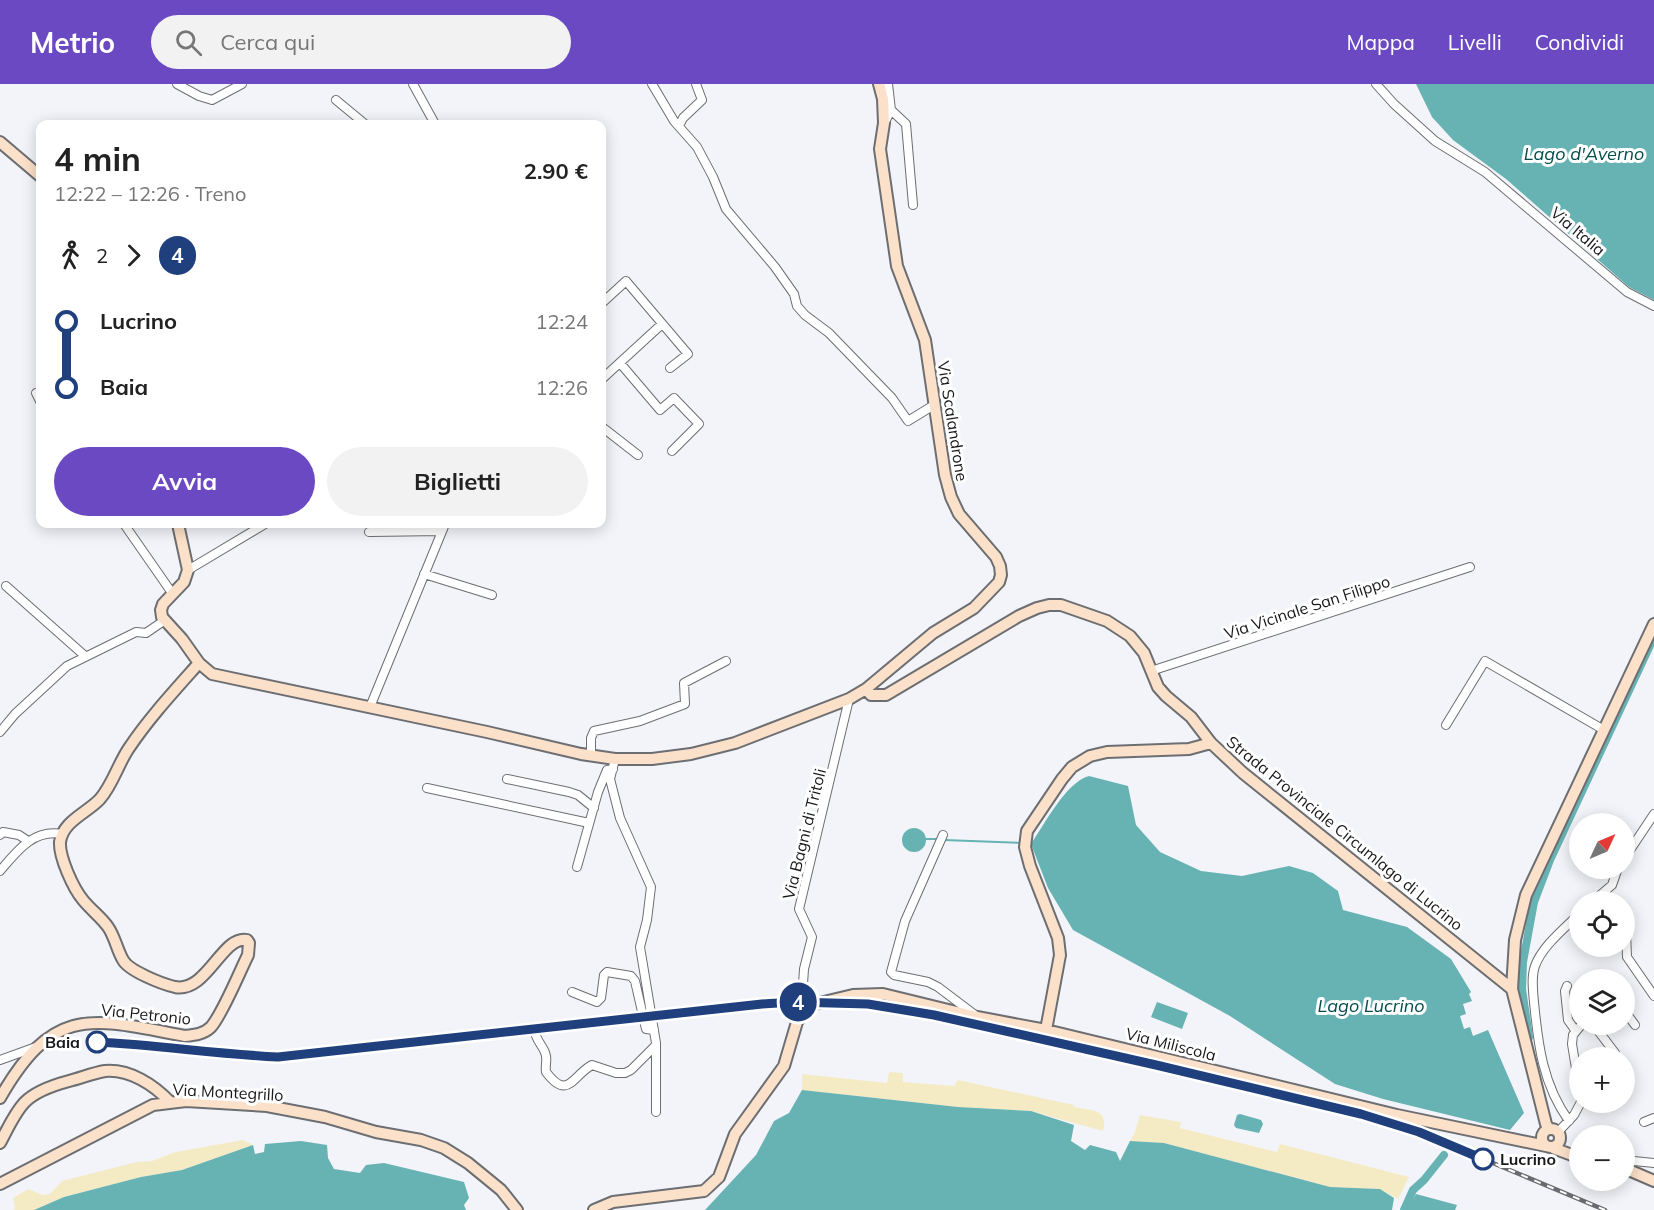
<!DOCTYPE html>
<html lang="it">
<meta charset="utf-8">
<style>
body{margin:0;font-family:Mulish,sans-serif;background:#f2f2f2;color:#222;height:100vh;display:flex;flex-direction:column;font-size:22px;white-space:nowrap}
*{box-sizing:border-box;margin:0}
p{font-size:20px;color:#767676}
.icon{flex:none;width:33px;height:33px;fill:none;stroke:currentColor;stroke-width:2;stroke-linecap:round;stroke-linejoin:round}
.map{position:relative;flex:1;overflow:hidden}
.side{position:absolute;left:36px;top:36px;width:570px;height:408px;display:flex;flex-direction:column;background:#fff;border-radius:12px;box-shadow:0 3px 15px #0003}
.side>*{flex:none}
.badge{padding:0 12px;border-radius:20px;font-size:21px;line-height:39px}
.needle{width:39px;rotate:46deg}
.controls{position:absolute;left:1569px;top:729px;display:grid;gap:12px}
.controls a{display:grid;place-items:center;width:66px;height:66px;border-radius:50%;background:#fff;box-shadow:0 3px 15px #0003;font-size:30px}
.map>.badge{position:absolute;translate:-50% -50%;box-shadow:0 0 0 3px #fff}
.legs{display:flex;align-items:center;gap:9px;height:66px;padding:0 18px;font-size:20px}
.legs p{margin-inline-start:auto}
.head{display:flex;align-items:center;justify-content:space-between;height:102px;padding:0 18px}
h1{font-size:33px;font-weight:700;line-height:45px}
.action{display:flex;gap:12px;margin-top:auto;padding:12px 18px}
.action a{flex:1;height:69px;border-radius:36px;background:#6a49c2;color:#fff;font-size:24px;font-weight:700;line-height:69px;text-align:center}
.action a+a{background:#f2f2f2;color:#222}
ul{padding:0 18px;list-style:none}
li{display:flex;align-items:center;gap:21px;height:66px;font-size:22px}
li i{display:grid;place-items:center;width:9px;height:100%;margin:0 8px;background:currentColor}
li i::after{content:'';width:15px;height:15px;margin:-8px;border:4px solid;border-radius:50%;background:#fff}
li p{margin-inline-start:auto}
li:first-child i{background:linear-gradient(#0000 50%,currentColor 0)}
li:last-child i{background:linear-gradient(currentColor 50%,#0000 0)}
header{display:flex;align-items:center;gap:36px;box-sizing:border-box;height:84px;padding:0 30px;background:#6a49c2;color:#fff}
header strong{font-size:28px}
nav{display:flex;gap:33px;margin-inline-start:auto;font-size:21px}
.search{width:420px;height:54px;background:#f2f2f2;display:flex;align-items:center;gap:15px;box-sizing:border-box;padding:0 21px;border-radius:33px;color:#767676;font-size:22px}
.map>svg:first-child{display:block}
.sand{fill:#f4ebc5}
.water{fill:#67b2b3}
.lines{fill:none;stroke-linecap:round;stroke-linejoin:round}
.stream{stroke:#67b2b3;stroke-width:2}
.canal{stroke:#67b2b3;stroke-width:8}
.street-casing{stroke:#6c6e72;stroke-width:10}
.secondary-casing{stroke:#6c6e72;stroke-width:14}
.street{stroke:#fff;stroke-width:8}
.secondary{stroke:#fce1ca;stroke-width:10}
.rail-casing{stroke:#6a6b6e;stroke-width:4.5}
.rail{stroke:#fff;stroke-width:2;stroke-dasharray:7;stroke-linecap:butt}
.line-1-casing{stroke:#fff;stroke-width:14}
.line-1{stroke:#203f7d;stroke-width:9}
.stop-1-dot{fill:#fff;stroke:#203f7d;stroke-width:3}
.labels{text-anchor:middle;stroke-width:6;stroke-linejoin:round;paint-order:stroke}
.street-label{font-size:16px;fill:#17181a;stroke:#fff}
.stop-label{font-size:16px;font-weight:bold;fill:#17181a;stroke:#fff;text-anchor:end}
.water-label{font-size:18px;font-style:italic;fill:#044d4d;stroke:#fff}
</style>
<header>
<strong>Metrio</strong>
<div class="search"><svg class="icon" aria-label="search" viewBox="0 0 24 24"><circle cx="10" cy="10" r="6"/><path d="M15 15l6 6"/></svg>Cerca qui</div>
<nav><a>Mappa</a><a>Livelli</a><a>Condividi</a></nav>
</header>
<div class="map">
<svg width="1654" height="1126" viewBox="0 0 1654 1126">
<rect width="100%" height="100%" fill="#f2f4f9"/>
<path class="sand" d="M889 988 903 989V998L954 1002 958 996 1074 1021V1023C1091 1027 1109 1024 1103 1047L1031 1027 958 1023 802 1006V990L887 999Z
M1140 1031 1181 1038 1180 1044 1277 1068 1280 1060 1409 1093 1398 1115 1380 1105 1330 1103 1164 1059 1130 1057 1135 1048Z
M243 1056 253 1061 182 1086 141 1093 64 1113 34 1126H13L15 1125 13 1114 28 1105 43 1111 50 1110 62 1097 137 1078 152 1077 176 1068Z"/>
<path class="water" d="M1416 0H1654V216L1629 203 1506 95 1453 56 1432 33Z
M1089 692 1128 702 1136 741 1160 768 1201 787 1242 792 1289 782 1313 789 1338 807 1343 826 1407 843 1451 875 1471 908 1469 910 1472 917 1463 920 1466 930 1460 932 1464 945 1470 943 1473 952 1488 946 1524 1029 1510 1046 1383 1015 1335 1000 1230 932 1073 846 1048 804 1031 760C1044 741 1066 698 1089 692Z
M902 756a12 12 0 1 1 24 0a12 12 0 1 1-24 0Z
M1157 918 1188 929 1182 945 1151 933Z
M802 1006 958 1023 1031 1027 1074 1041 1071 1057 1085 1066 1090 1061 1116 1068 1120 1077 1130 1057 1164 1059 1330 1103 1380 1105 1394 1114 1392 1126H705L756 1071 774 1037 789 1029Z
M1240 1030 1261 1036 1263 1040 1259 1049 1236 1044 1234 1041 1237 1031Z
M301 1057 327 1061 328 1074 334 1085 360 1089 366 1081 384 1079 464 1098 469 1114 464 1121 466 1126H34L64 1113 141 1093 182 1086 253 1061 255 1070 264 1068 265 1060Z
M1416 1110 1457 1121 1455 1126H1407Z"/>
<g class="lines">
<path class="stream" d="M926 755H938
M944 756 1022 759"/>
<path class="canal" d="M1529 953 1522 905 1523 878 1534 818 1550 776 1654 553
M1404 1126 1413 1106 1424 1096 1444 1071"/>
<g class="street-casing">
<path id="street" d="M177 0 199 12 212 16 242 0
M413 0 435 40
M652 0 674 37 697 63 713 93 726 125 775 183 794 210 797 222 805 231 829 249 892 314 908 337 934 321
M888 0 891 26
M1376 0 1394 20 1435 57 1485 88 1627 208 1654 222
M336 16 365 40
M885 38 891 26 906 40 913 121
M679 42 683 34 702 16 696 0
M602 219 626 197 688 270 670 284
M620 279 660 326 674 314 699 340 672 367
M602 295 662 240
M36 309 40 317
M602 343 638 371
M124 440 172 509
M369 448 442 447
M188 486 265 440
M424 490 492 511
M6 502 85 572
M1151 587 1470 483
M370 623 445 440
M1446 641 1485 577 1604 646
M0 648 15 630 67 582 136 548 146 549 165 536
M591 671V654L594 647 640 637 685 620 684 599 726 577
M615 675 610 695 620 734 651 803 647 836 640 863 656 959V1028
M507 695 569 708 578 711 594 724
M427 704 589 739
M0 751 3 748 19 751 28 757
M943 751 905 837 891 888 894 891 928 898 938 903 975 931
M1624 775 1654 730
M577 783 598 708 607 686 613 685
M0 787C17 767 33 745 62 750
M1592 818 1612 801 1618 784
M1624 846 1626 848 1627 873 1654 912
M1567 902 1565 907 1568 936 1575 946
M572 908 597 918 601 914 604 891 607 888 631 892 635 897 646 945 654 946
M806 925 803 916V900L804 885 812 853 799 825 849 615
M1624 926 1635 941
M1593 940 1615 969
M534 943C535 958 544 961 546 972 547 977 545 983 546 988 568 1017 572 992 592 981L616 989H625L631 986 655 962
M0 976 36 963
M1580 1009 1572 960 1573 951 1582 940
M1569 1037C1543 1001 1538 961 1534 918 1533 907 1531 893 1535 882 1542 862 1565 844 1580 829
M1644 1038 1654 1034
M1558 1048 1574 1031 1581 1018
M1624 1076 1654 1079"/>
</g>
<g class="secondary-casing">
<path id="secondary" d="M0 58 40 92
M178 440 188 486 184 498 163 520 161 526 162 533 182 555 199 579 212 590 487 648 581 670 615 675H652L691 670 735 659 849 615 866 605 933 549 974 524 999 498 1001 491 1000 482 996 473 959 430 951 413 945 391 925 256 897 182 880 65 884 39 883 15 879 0
M866 605 871 611H886L1019 532 1037 524 1049 521H1061L1107 537 1130 552 1144 569 1158 603 1166 612 1191 633 1211 659 1243 689 1512 905
M1046 946 1060 871 1058 854 1030 782 1025 763 1027 747 1062 695 1072 683 1090 672 1107 668 1189 665 1211 659
M0 1014C54 920 91 934 185 952 195 951 204 950 211 943 223 929 239 889 248 871L249 859 247 856C222 851 207 909 175 903 162 900 129 887 123 876 117 866 115 853 108 843 101 833 91 826 83 816 73 804 59 773 60 758 63 737 87 729 100 715 113 700 118 680 129 664 149 634 175 606 199 579
M1542 1054a9 9 0 1 1 18 0a9 9 0 1 1-18 0Z
M1549 1045 1546 1040 1512 905 1515 856 1526 811 1654 540
M0 1059C7 1046 14 1030 24 1019 35 1007 54 1001 69 997 81 994 93 989 105 987 130 985 154 1001 170 1018
M1553 1064 1580 1074
M1624 1084 1654 1097
M0 1100 153 1021 186 1017 267 1022 325 1033 376 1048 421 1056 444 1064 468 1079 501 1106 517 1126
M594 1126 613 1118 704 1107 719 1093 735 1050 784 982 797 938 806 925 811 921 853 911 883 910 977 933 1046 946 1397 1031 1546 1062"/>
</g>
<use href="#street" class="street"/>
<use href="#secondary" class="secondary"/>
<g class="rail-casing">
<path id="rail" d="M859 920 895 923 934 931 1170 984 1381 1035 1438 1056 1605 1126"/>
</g>
<use href="#rail" class="rail"/>
</g>
<g class="lines">
<g class="line-1-casing">
<path id="line-1" d="M97 958C157 961 217 970 278 973L762 920 794 918 868 920 934 931 1156 981 1361 1030 1419 1048 1483 1075"/>
</g>
<use href="#line-1" class="line-1"/>
</g>
<g class="stop-1-dot">
<circle cx="97" cy="958" r="10"/>
<circle cx="1483" cy="1075" r="10"/>
</g>
<g class="labels">
<g class="street-label">
<text transform="translate(1578 147) rotate(40)" y="6">Via Italia</text>
<text transform="translate(953 337) rotate(81)" y="6">Via Scalandrone</text>
<text transform="translate(1307 523) rotate(-18)" y="6">Via Vicinale San Filippo</text>
<text transform="translate(1345 749) rotate(39)" y="6">Strada Provinciale Circumlago di Lucrino</text>
<text transform="translate(804 750) rotate(-76)" y="6">Via Bagni di Tritoli</text>
<text transform="translate(146 930) rotate(6)" y="6">Via Petronio</text>
<text transform="translate(1171 960) rotate(14)" y="6">Via Miliscola</text>
<text transform="translate(228 1008) rotate(3)" y="6">Via Montegrillo</text>
</g>
<g class="stop-label">
<text x="80" y="964">Baia</text>
<text x="1500" y="1081" text-anchor="start">Lucrino</text>
</g>
<g class="water-label">
<text x="1584" y="76">Lago d'Averno</text>
<text x="1371" y="928">Lago Lucrino</text>
</g>
</g>
</svg>
<div class="controls">
<a><svg class="needle" viewBox="-14 -14 28 28"><path d="M0-13l5 13h-10z" fill="#e53935"/><path d="M0 13l5-13h-10z" fill="#767676"/></svg></a>
<a><svg class="icon" aria-label="locate" viewBox="0 0 24 24"><circle cx="12" cy="12" r="6"/><path d="M12 2v4M12 18v4M2 12h4M18 12h4"/></svg></a>
<a><svg class="icon" aria-label="layers" viewBox="0 0 24 24"><path d="M12 4l9 5-9 5-9-5zM3 14l9 5 9-5"/></svg></a>
<a>+</a>
<a>−</a>
</div>
<b class="badge" style="left:798px;top:918px;background:#203f7d;color:#fff">4</b>
<section class="side">
<div class="head"><div><h1>4 min</h1><p>12:22 – 12:26 · Treno</p></div><b>2.90 €</b></div>
<div class="legs"><svg class="icon" aria-label="walk" viewBox="0 0 24 24"><circle cx="13" cy="4" r="2"/><path d="M13 8l-2 6 4 7M11 14l-3 7M7 12l3-4h3l4 4"/></svg>2<svg class="icon" aria-label="forward" viewBox="0 0 24 24"><path d="M9 5l7 7-7 7"/></svg><b class="badge" style="background:#203f7d;color:#fff">4</b></div>
<ul>
<li><i style="color:#203f7d"></i><b>Lucrino</b><p>12:24</p></li>
<li><i style="color:#203f7d"></i><b>Baia</b><p>12:26</p></li>
</ul>
<div class="action"><a>Avvia</a><a>Biglietti</a></div>
</section>
</div>
